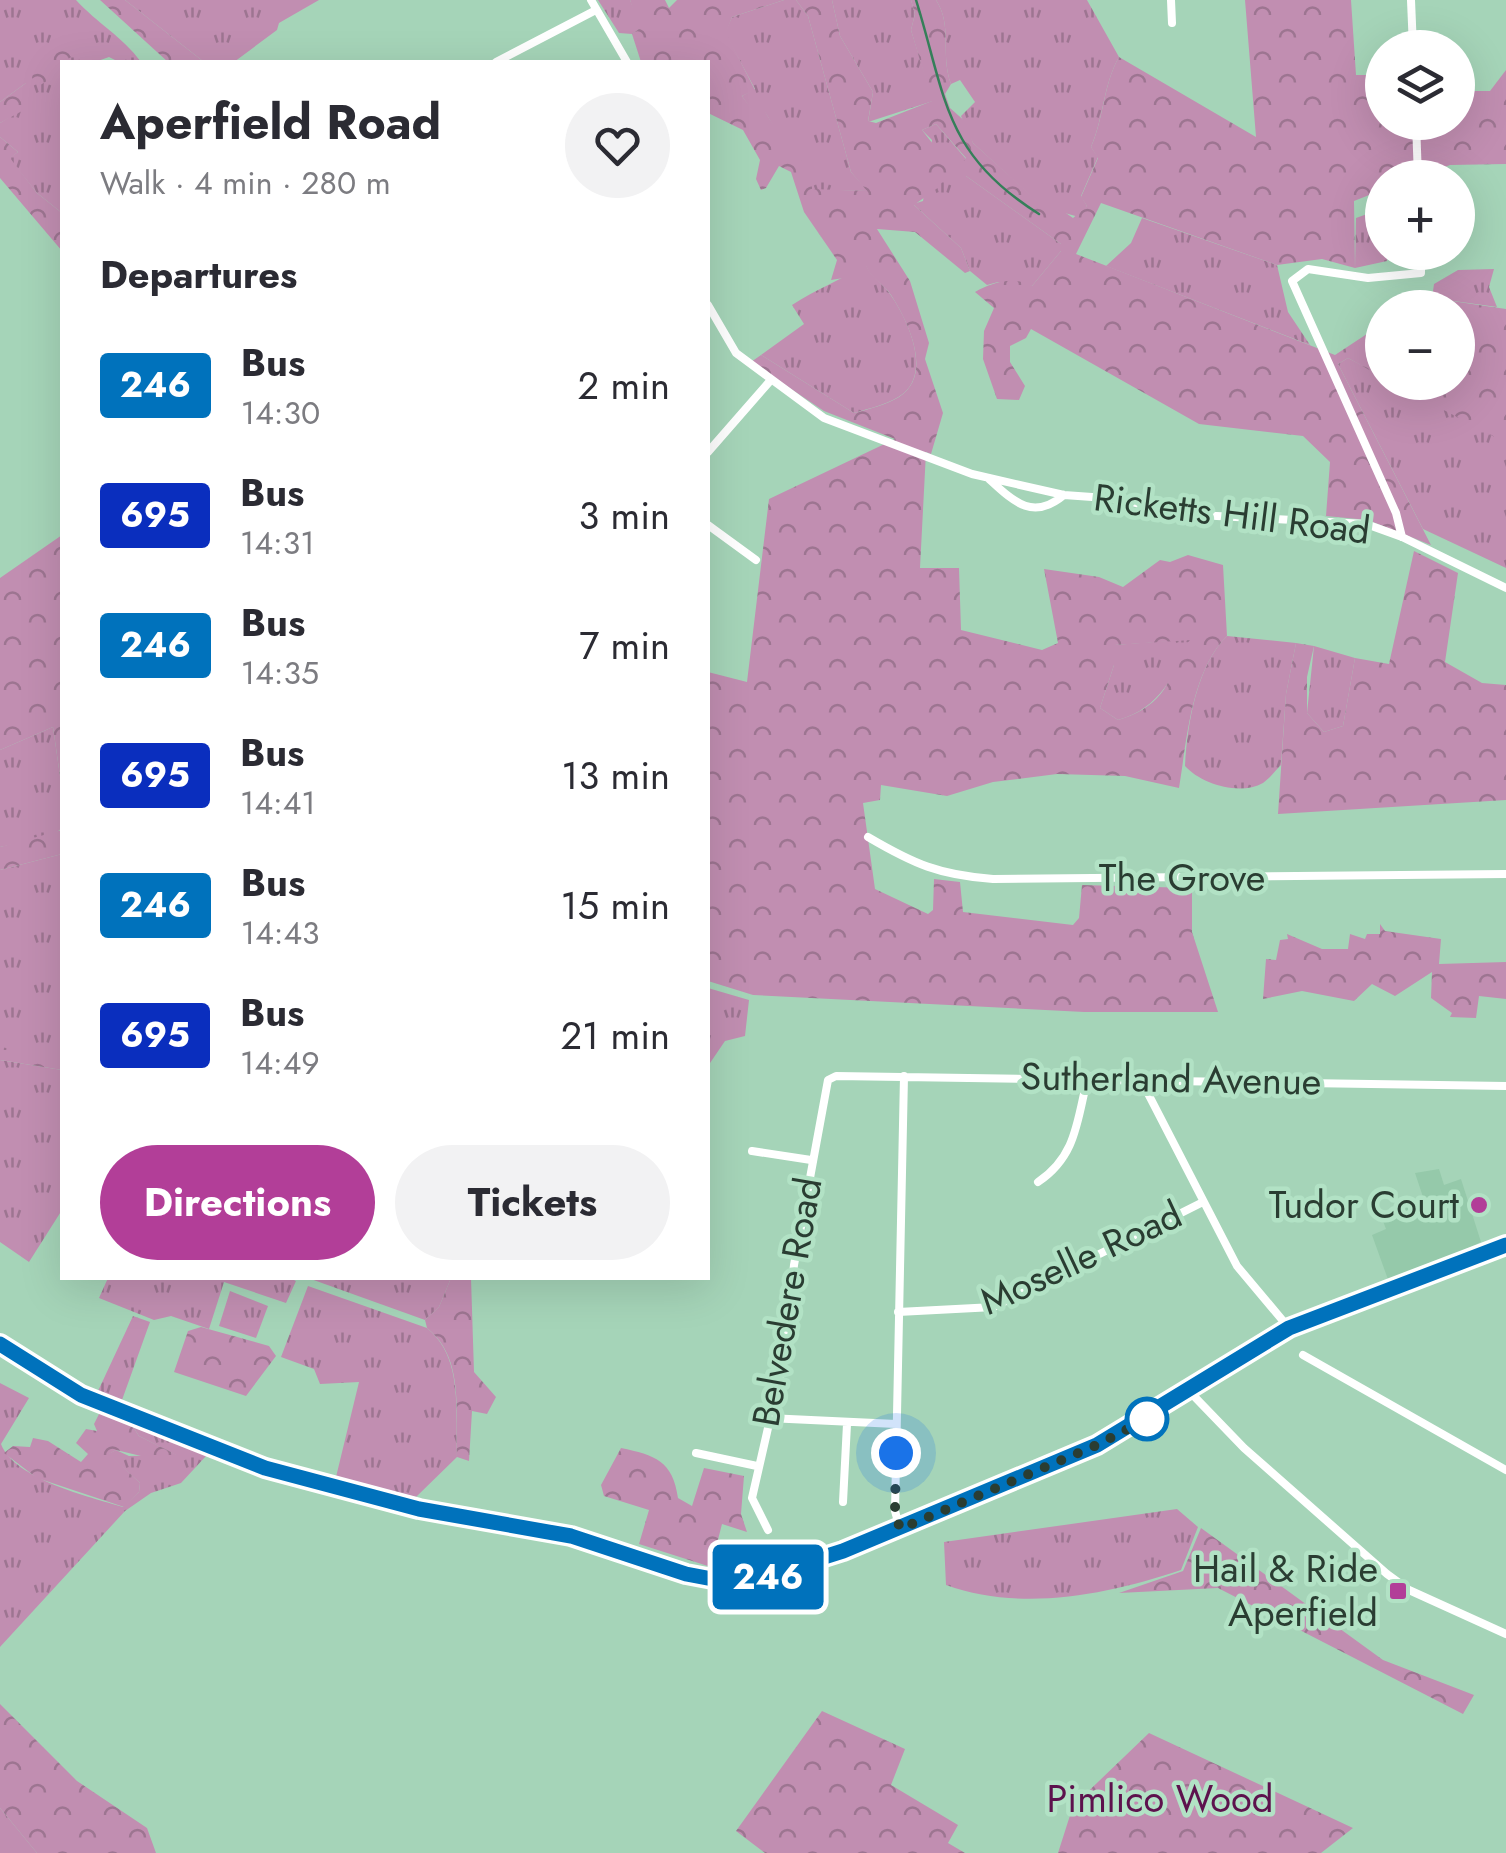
<!DOCTYPE html>
<meta charset="utf-8">
<style>
body{margin:0;font-family:Jost,sans-serif;background:#f2f2f3;color:#2b2b33;height:100vh;display:flex;flex-direction:column;font-size:38px;white-space:nowrap}
*{box-sizing:border-box;margin:0}
p{font-size:32px;color:#7c7c81}
.icon{flex:none;width:55px;height:55px;fill:none;stroke:currentColor;stroke-width:2;stroke-linecap:round;stroke-linejoin:round}
.map{position:relative;flex:1;overflow:hidden}
.drawer{position:absolute;left:60px;top:60px;width:650px;height:1220px;display:flex;flex-direction:column;background:#fff;border-radius:0px;box-shadow:0 10px 40px #0002}
.drawer>*{flex:none}
.badge{padding:0 20px;border-radius:8px;font-size:35px;line-height:65px}
.buttons{position:absolute;left:1365px;top:30px;display:grid;gap:20px}
.buttons a{display:grid;place-items:center;width:110px;height:110px;border-radius:50%;background:#fff;box-shadow:0 10px 40px #0002;font-size:50px}
.you{position:absolute;width:50px;height:50px;margin:-25px;border:8px solid #fff;border-radius:50%;background:#1a73e8;box-shadow:0 0 0 15px #1a73e833}
.map>.badge{position:absolute;translate:-50% -50%;box-shadow:0 0 0 5px #fff}
h2{padding:0 40px;font-size:38px;line-height:90px}
.round{display:grid;place-items:center;flex:none;width:105px;height:105px;border-radius:52px;background:#f2f2f3}
.head{display:flex;align-items:center;justify-content:space-between;height:170px;padding:0 40px}
h1{font-size:48px;font-weight:700;line-height:75px}
.primary-button{display:flex;gap:20px;margin-top:auto;padding:20px 40px}
.primary-button a{flex:1;height:115px;border-radius:60px;background:#b23e98;color:#fff;font-size:40px;font-weight:700;line-height:115px;text-align:center}
.primary-button a+a{background:#f2f2f3;color:#2b2b33}
ul{padding:0;list-style:none}
li{display:flex;align-items:center;gap:30px;height:130px;padding:0 40px}
li div{flex:1}
li b{display:block;font-size:38px}
li em{font-style:normal}
li .badge{min-width:110px;font-weight:700;text-align:center}
.map>svg:first-child{display:block}
.built{fill:#95c9aa}
.grass{fill:url(#grass-tufts)}
.forest{fill:url(#forest-crowns);fill-rule:evenodd}
.lines{fill:none;stroke-linecap:round;stroke-linejoin:round}
.stream{stroke:#357f59;stroke-width:2.5}
.street{stroke:#fff;stroke-width:8}
.primary{stroke:#fff;stroke-width:11}
.line-casing{stroke:#fff;stroke-width:22}
.line{stroke:#0072bc;stroke-width:15}
.walk{stroke:#2a3d32;stroke-width:10;stroke-dasharray:0 18}
.poi-dot{fill:#b23e98;stroke:#b2e2c5;stroke-width:4}
.stop-dot{fill:#fff;stroke:#0072bc;stroke-width:5}
.labels{text-anchor:middle;stroke-width:9;stroke-linejoin:round;paint-order:stroke}
.street-label{font-size:38px;fill:#2a3d32;stroke:#b2e2c5}
.poi-label{font-size:38px;fill:#2a3d32;stroke:#b2e2c5;text-anchor:end}
.park-label{font-size:38px;fill:#5d124d;stroke:#b2e2c5}
</style>
<div class="map">
<svg width="1506" height="1853" viewBox="0 0 1506 1853">
<defs>
<pattern id="grass-tufts" width="24" height="20" patternUnits="userSpaceOnUse" patternTransform="scale(2.5)"><rect width="24" height="20" fill="#c18eb1"/><path d="M3 7l-1-3M5 7V3M7 7l1-3M15 17l-1-3M17 17v-4M19 17l1-3" fill="none" stroke="#9d7591"/></pattern>
<pattern id="forest-crowns" width="20" height="18" patternUnits="userSpaceOnUse" patternTransform="scale(2.5)"><rect width="20" height="18" fill="#c18eb1"/><path d="M2 6a3 3 0 1 1 6 0M12 15a3 3 0 1 1 6 0" fill="none" stroke="#9d7591"/></pattern>
</defs>
<rect width="100%" height="100%" fill="#a5d4b8"/>
<path class="built" d="M1439 1169 1444 1185 1461 1179 1481 1242 1390 1285 1372 1235 1386 1229 1380 1213 1423 1197 1415 1173Z"/>
<path class="grass" d="M0 0H76C97 23 123 37 141 62H119L109 57 95 62H62V213L37 193 9 158 18 152 0 137V123L8 118 26 83 0 102Z
M125 0H319L279 23 277 30 234 62H204Z
M598 0H630L641 28 632 34 619 33Z
M784 0H796L808 16 851 172 868 191 812 190 765 112 752 111 742 96 755 89 725 33 732 17Z
M832 0H911L915 14 911 30 933 101 868 122 873 92 840 36Z
M936 0H1087L1119 57C1103 85 1104 117 1091 147L1098 157 1081 196 1087 206 1079 217 1043 207 973 143 961 116 975 102 960 80 951 84C940 54 953 26 936 0Z
M936 124 966 159V176L1061 244V251L1032 286 998 282 987 285 970 271 961 248 913 204 923 201 932 140 922 130Z
M1381 209 1382 252 1387 253V261L1355 268 1356 218Z
M1142 218 1277 265 1288 312 1310 345 1106 266 1131 243Z
M866 265C871 278 882 282 890 294 907 318 931 369 904 393 891 404 870 408 854 413L761 355 804 324 792 305C817 289 840 280 866 265Z
M1494 269 1489 287 1497 307 1432 298 1434 284 1458 270Z
M1348 358 1382 376V382L1395 383 1506 442V568L1423 529 1338 364Z
M1227 636 1296 643 1286 694 1281 765C1276 770 1269 779 1263 783 1240 796 1201 784 1185 766 1187 725 1197 665 1227 636Z
M1193 639C1173 675 1161 708 1118 720L1100 708 1114 665V645Z
M1314 646 1355 658 1343 726 1324 732 1307 713Z
M53 727 62 790V828L52 836 0 847V750Z
M62 854V1059L0 1049V870Z
M708 988 749 1000 745 1036 725 1041 708 1066Z
M0 1060 62 1070V1210L29 1262 0 1242Z
M108 1278H290L296 1281 286 1303 224 1282 209 1329 171 1316 154 1320 99 1298Z
M308 1278H451L439 1307 425 1320Z
M308 1286 427 1328C464 1358 455 1412 457 1457L416 1497 336 1477 359 1382 320 1384 314 1369 281 1357Z
M230 1291 268 1306 256 1338 219 1326Z
M133 1316 150 1322 122 1400 98 1391Z
M0 1383 29 1398 1 1444C14 1479 90 1497 123 1507L139 1492 140 1483 108 1454 116 1450 129 1456 176 1455 139 1436 130 1422 207 1455 181 1483 151 1493 125 1511 0 1647Z
M1177 1509 1198 1527 1181 1570C1107 1595 1021 1612 946 1585L944 1542Z
M0 1808 37 1853H0Z"/>
<path class="forest" d="M100 0H125L204 62H168Z
M630 0H665L669 8 677 0H784L732 17 726 33 755 90 742 96 753 111H765C777 136 813 162 812 189L867 191 851 172 808 16 796 0H832L840 36 873 92 868 121 876 123 932 101 911 30 915 14 911 0H936C953 26 940 54 951 84L945 94 950 108 967 123 973 143 1043 206 1053 204 1073 218 1087 206 1081 197 1098 158 1091 147C1104 118 1103 85 1119 57L1256 137 1245 0H1351L1356 75H1382V122H1458V91H1490L1506 70V164L1450 165 1417 177 1382 178V190L1354 201 1355 268 1322 259 1277 265 1101 203 1076 254 1335 355 1382 324V377L1348 358 1338 364 1431 545 1368 520 1326 516 1330 462 1303 436 1199 424 1031 329 1026 338 1010 346V362L1025 386 1019 400 997 399 983 359 984 331 994 308 975 292C993 282 1014 276 1032 286L1061 251V244L966 176 960 167 966 158 936 124 922 130 951 167 939 187 914 205 961 248 970 271 965 273 915 232 877 229 910 281 929 343 925 359 943 413 931 454 926 452 920 568H959L961 630 1042 650 1058 643 1044 569 1099 577 1123 587 1160 560 1170 562 1188 555 1223 565 1227 636C1191 672 1187 740 1179 788L1125 776 1057 774 993 782 947 796 881 785 880 800 863 803 875 889 928 914 933 910 934 879 960 882 963 912 1073 925 1079 918 1082 885 1192 888V932L1218 1012H1084L753 995 708 981V672L747 682 769 499 895 439 824 411 751 362 761 355 854 413C869 409 886 405 899 397 934 375 908 321 891 295 883 283 871 279 866 266L850 277 831 280 837 260 804 212 791 172 779 166 766 188 761 190 756 179 760 160 743 130 708 113V62H641L632 34 639 29ZM1191 640 1178 649C1173 686 1156 709 1118 720L1100 708 1114 665 1115 645Z
M69 47 73 56C58 63 54 79 40 85L32 78 35 63Z
M26 83 33 92 22 111 0 123V102Z
M0 137 18 152 10 158 37 193 62 213V251L0 178Z
M1425 297 1506 309V443L1393 383 1458 382V308L1409 307Z
M62 535V790L53 727 0 750V578Z
M1414 551 1458 573 1445 662 1482 683 1506 685V800L1278 814 1286 694 1296 643 1314 646 1307 677V713L1324 732 1343 726 1355 658 1389 664Z
M62 830V854L0 870V847Z
M1380 924 1385 931 1441 939 1439 964 1506 962V999L1479 996 1476 1018 1450 1017 1452 1013 1431 998 1432 972 1395 996 1372 984 1354 1001 1302 991 1263 999 1266 959 1276 960 1280 940 1288 939 1287 934 1322 949H1348L1350 934 1365 939 1367 934H1380Z
M0 1047 62 1057V1070L0 1060Z
M451 1278H471L474 1372 496 1397 487 1414 472 1411 469 1461 457 1457C455 1412 465 1358 427 1328L425 1320 439 1307Z
M201 1327 269 1346 276 1356 246 1396 174 1372 188 1331Z
M101 1410 130 1422 139 1436 177 1455 166 1462 116 1450 109 1454 140 1483 139 1492 124 1507 37 1478 4 1453 13 1446 30 1447 33 1438 48 1441 81 1462 88 1454 76 1443 86 1429 97 1431 94 1424Z
M621 1448C655 1455 673 1461 678 1498L692 1506 704 1468 744 1476 741 1514 747 1532 722 1524 711 1567 639 1544 649 1510 604 1496 601 1485Z
M1201 1528 1383 1660 1474 1695 1463 1714 1218 1588 1119 1593 1183 1571Z
M0 1704 77 1781 147 1828 156 1853H37L0 1808Z
M822 1711 905 1749 891 1785 958 1825 948 1843 965 1853H765L736 1831Z
M1149 1733 1353 1828 1321 1853H1058L1073 1806Z"/>
<g class="lines">
<path class="stream" d="M916 0C946 96 943 154 1039 214"/>
<path class="street" d="M591 0 627 62
M1171 0 1172 23
M1411 0 1413 48
M496 62 596 10
M1416 122 1418 178
M708 305 736 353 824 418 972 474 1064 495 1120 499 1180 514 1366 524 1402 537 1506 588
M708 452 770 381
M989 479C1014 502 1033 521 1064 495
M708 525 756 560
M1402 537 1396 513 1292 281 1308 269 1368 278 1421 273V252
M868 837C914 864 939 875 993 879L1506 874
M1140 1078 1237 1266 1289 1328
M752 1151 811 1160
M1038 1182C1077 1156 1077 1120 1088 1076
M898 1312 994 1307 1203 1202
M1303 1355 1506 1470
M1189 1391 1244 1448 1387 1574 1409 1590 1506 1634
M768 1418 896 1424
M696 1453 757 1466
M843 1502 847 1424
M900 1529 895 1511 904 1076
M768 1530 752 1498 784 1358 794 1265 828 1080 836 1076 1506 1086"/>
<path class="primary" d="M0 1344 81 1395 265 1469 419 1509 571 1536 686 1574 739 1584 843 1551 1097 1445 1289 1328 1506 1245"/>
</g>
<g class="lines">
<g class="line-casing">
<path id="line" d="M0 1344 81 1395 265 1468 419 1509 571 1536 686 1574 739 1584 843 1551 1097 1445 1289 1328 1506 1245"/>
</g>
<use href="#line" class="line"/>
<path class="walk" d="M896 1453 895 1511 900 1529 1097 1445 1147 1419"/>
</g>
<g class="poi-dot">
<circle cx="1479" cy="1205" r="10"/>
<rect x="1388" y="1581" width="20" height="20" rx="5"/>
</g>
<circle class="stop-dot" cx="1147" cy="1419" r="20"/>
<g class="labels">
<g class="street-label">
<text transform="translate(1232 514) rotate(7)" y="13">Ricketts Hill Road</text>
<text x="1182" y="891">The Grove</text>
<text transform="translate(1171 1079) rotate(1)" y="13">Sutherland Avenue</text>
<text transform="translate(1081 1258) rotate(-25)" y="13">Moselle Road</text>
<text transform="translate(787 1302) rotate(-80)" y="13">Belvedere Road</text>
</g>
<g class="poi-label">
<text x="1459" y="1218">Tudor Court</text>
<text x="1378" y="1582">Hail &amp; Ride<tspan x="1378" dy="44">Aperfield</tspan></text>
</g>
<g class="park-label">
<text x="1160" y="1812">Pimlico Wood</text>
</g>
</g>
</svg>
<div class="buttons">
<a><svg class="icon" aria-label="layers" viewBox="0 0 24 24"><path d="M12 4l9 5-9 5-9-5zM3 14l9 5 9-5"/></svg></a>
<a>+</a>
<a>−</a>
</div>
<div class="you" style="left:896px;top:1453px"></div>
<b class="badge" style="left:768px;top:1577px;background:#0072bc;color:#fff">246</b>
<section class="drawer">
<div class="head"><div><h1>Aperfield Road</h1><p>Walk · 4 min · 280 m</p></div><a class="round"><svg class="icon" aria-label="heart" viewBox="0 0 24 24"><path d="M12 20l-8-8c-3-5 5-10 8-4 3-6 11-1 8 4z"/></svg></a></div>
<h2>Departures</h2>
<ul>
<li><span class="badge" style="background:#0072bc;color:#fff">246</span><div><b>Bus</b><p>14:30</p></div><em>2 min</em></li>
<li><span class="badge" style="background:#0a2ebe;color:#fff">695</span><div><b>Bus</b><p>14:31</p></div><em>3 min</em></li>
<li><span class="badge" style="background:#0072bc;color:#fff">246</span><div><b>Bus</b><p>14:35</p></div><em>7 min</em></li>
<li><span class="badge" style="background:#0a2ebe;color:#fff">695</span><div><b>Bus</b><p>14:41</p></div><em>13 min</em></li>
<li><span class="badge" style="background:#0072bc;color:#fff">246</span><div><b>Bus</b><p>14:43</p></div><em>15 min</em></li>
<li><span class="badge" style="background:#0a2ebe;color:#fff">695</span><div><b>Bus</b><p>14:49</p></div><em>21 min</em></li>
</ul>
<div class="primary-button"><a>Directions</a><a>Tickets</a></div>
</section>
</div>
